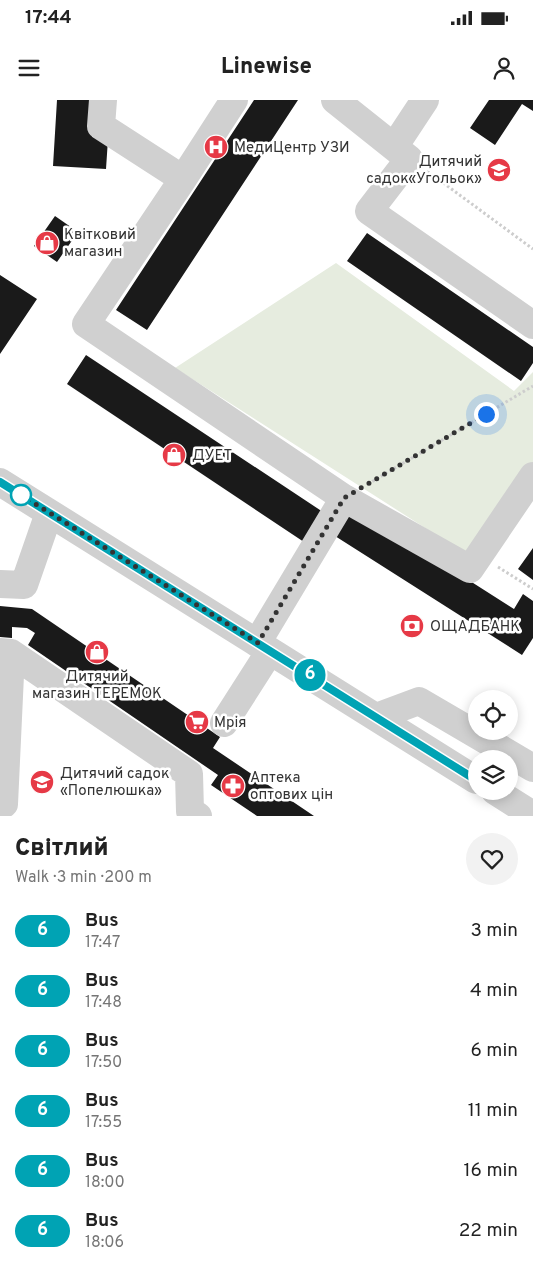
<!DOCTYPE html>
<meta charset="utf-8">
<style>
body{margin:0;font-family:Overpass,sans-serif;background:#f2f2f2;color:#222;height:100vh;display:flex;flex-direction:column;font-size:19px;white-space:nowrap}
*{box-sizing:border-box;margin:0}
p{font-size:16px;color:#767676}
.icon{flex:none;width:28px;height:28px;fill:none;stroke:currentColor;stroke-width:2;stroke-linecap:round;stroke-linejoin:round}
.map{position:relative;height:716px;overflow:hidden}
.details{display:flex;flex-direction:column;background:#fff;flex:1}
.details>*{flex:none}
.badge{padding:0 10px;border-radius:16px;font-size:18px;line-height:32px}
.controls{position:absolute;left:468px;top:590px;display:grid;gap:10px}
.controls a{display:grid;place-items:center;width:50px;height:50px;border-radius:50%;background:#fff;box-shadow:0 2px 12px #0003;font-size:25px}
.you{position:absolute;width:25px;height:25px;margin:-12px;border:4px solid #fff;border-radius:50%;background:#1a73e8;box-shadow:0 0 0 8px #1a73e833}
.map>.badge{position:absolute;translate:-50% -50%;box-shadow:0 0 0 2px #fff}
.round{display:grid;place-items:center;flex:none;width:52px;height:52px;border-radius:26px;background:#f2f2f2}
.headline{display:flex;align-items:center;justify-content:space-between;height:85px;padding:0 15px}
h1{font-size:24px;font-weight:800;line-height:38px}
ul{padding:0;list-style:none}
li{display:flex;align-items:center;gap:15px;height:60px;padding:0 15px}
li div{flex:1}
li b{display:block;font-size:19px}
li em{font-style:normal}
li .badge{min-width:55px;font-weight:700;text-align:center}
.status{display:flex;justify-content:space-between;align-items:center;height:35px;padding:0 25px;background:#fff;direction:ltr}
.status svg{height:14px;fill:currentColor}
header{display:flex;justify-content:space-between;align-items:center;height:65px;padding:0 15px;background:#fff;font-size:22px;font-weight:800}
.map>svg:first-child{display:block}
.green{fill:#e6ecdf}
.building{fill:#1a1a1a}
.lines{fill:none;stroke-linecap:round;stroke-linejoin:round}
.path{stroke:#cdcdcd;stroke-width:3;stroke-dasharray:2.5 2.5;stroke-linecap:butt}
.minor{stroke:#d0d0d0;stroke-width:28}
.line-casing{stroke:#fff;stroke-width:11}
.line{stroke:#00a3b4;stroke-width:8}
.walk{stroke:#333;stroke-width:5;stroke-dasharray:0 9}
.stop-dot{fill:#fff;stroke:#00a3b4;stroke-width:2.5}
.labels{text-anchor:middle;stroke-width:5;stroke-linejoin:round;paint-order:stroke}
.poi-label{font-size:15px;fill:#333;stroke:#fff;text-anchor:start}
</style>
<div class="status"><b>17:44</b><svg viewBox="0 0 49 12"><path d="M0 12V9h3v3zM5 12V6h3v6zM10 12V3h3v9zM15 12V0h3v12zM26 1h20v11H26zM47 4h2v5h-2z"/></svg></div>
<header><svg class="icon" aria-label="menu" viewBox="0 0 24 24"><path d="M4 6h16M4 12h16M4 18h16"/></svg>Linewise<svg class="icon" aria-label="person" viewBox="0 0 24 24"><circle cx="12" cy="8" r="4"/><path d="M4 21q1-7 8-7t8 7"/></svg></header>
<div class="map">
<svg width="533" height="716" viewBox="0 0 533 716">
<rect width="100%" height="100%" fill="#fff"/>
<path class="green" d="M336 163 514 291 533 272V362L469 456 175 268Z"/>
<path class="building" d="M57 0H94L92 37 108 39 106 69 53 66Z
M254 0H298L147 230 116 210Z
M489 0H533V11L522 4 495 45 470 28Z
M55 116 78 132 57 162 34 146Z
M367 133 533 247V263L521 281 347 161Z
M0 175 37 199 0 254Z
M86 255 326 414 307 444 67 284Z
M354 407 514 509 523 494 533 501V538L522 555 335 436Z
M533 448V480L518 469Z
M0 506 32 509 220 637 213 648 314 716H257L211 685 218 675 28 545 35 533 27 528 12 527V538L0 537Z"/>
<g class="lines">
<path class="path" d="M427 71 533 149
M368 384 533 286
M498 467 533 489"/>
<path class="minor" d="M103 0 101 26 183 79
M234 0 183 79 86 224 344 398
M335 0 409 59 369 111 533 225
M394 47 425 0
M0 382 476 680
M0 484 24 485 49 413
M257 543 344 398 470 469 533 376
M0 552 11 553 189 674 190 711 198 716
M376 617 419 601 506 652 503 659
M224 623 270 551
M506 652 533 668
M495 691 533 715
M4 704 11 553"/>
</g>
<g class="lines">
<g class="line-casing">
<path id="line" d="M0 382 476 680"/>
</g>
<use href="#line" class="line"/>
<path class="walk" d="M21 395 258 543 344 398 486 314"/>
</g>
<defs>
<g id="hospital-disc" transform="scale(1.25)"><circle r="9.5" fill="#e63946" stroke="#fff"/><path d="M-5-5h3v3.5h4V-5h3V5h-3V1.5h-4V5h-3Z" fill="#fff"/></g>
<g id="school-disc" transform="scale(1.25)"><circle r="9.5" fill="#e63946" stroke="#fff"/><path d="M0-5L7-2L0 1L-7-2ZM-4 1L0 2.5L4 1V4Q0 6-4 4Z" fill="#fff"/></g>
<g id="shop-disc" transform="scale(1.25)"><circle r="9.5" fill="#e63946" stroke="#fff"/><path d="M-5-2.5h2.3a2.7 3.5 0 0 1 5.4 0H5L5.5 6h-11ZM-1.5-2.5h3a1.5 2.3 0 0 0-3 0Z" fill="#fff"/></g>
<g id="bank-disc" transform="scale(1.25)"><circle r="9.5" fill="#e63946" stroke="#fff"/><path d="M-6-4H6V4H-6ZM0-2.3a2.3 2.3 0 1 0 0 4.6a2.3 2.3 0 1 0 0-4.6Z" fill="#fff"/></g>
<g id="supermarket-disc" transform="scale(1.25)"><circle r="9.5" fill="#e63946" stroke="#fff"/><path d="M-6-5.5h2.5l.6 2H6L4.5 2H-2.5L-4.4-4H-6ZM-1.5 3.2a1.3 1.3 0 1 0 .1 0ZM3 3.2a1.3 1.3 0 1 0 .1 0Z" fill="#fff"/></g>
<g id="pharmacy-disc" transform="scale(1.25)"><circle r="9.5" fill="#e63946" stroke="#fff"/><path d="M-2-6h4v4h4v4h-4v4h-4v-4h-4v-4h4Z" fill="#fff"/></g>
</defs>
<g fill-rule="evenodd">
<use href="#hospital-disc" x="216" y="47"/>
<use href="#school-disc" x="499" y="70"/>
<use href="#shop-disc" x="47" y="143"/>
<use href="#shop-disc" x="174" y="355"/>
<use href="#bank-disc" x="412" y="526"/>
<use href="#shop-disc" x="97" y="552"/>
<use href="#supermarket-disc" x="197" y="622"/>
<use href="#school-disc" x="42" y="682"/>
<use href="#pharmacy-disc" x="233" y="686"/>
</g>
<circle class="stop-dot" cx="21" cy="395" r="10"/>
<g class="labels">
<g class="poi-label">
<text x="234" y="52">МедиЦентр УЗИ</text>
<text x="482" y="66" text-anchor="end">Дитячий<tspan x="482" dy="17">садок«Угольок»</tspan></text>
<text x="64" y="139">Квітковий<tspan x="64" dy="17">магазин</tspan></text>
<text x="192" y="360">ДУЕТ</text>
<text x="430" y="531">ОЩАДБАНК</text>
<text x="97" y="581" text-anchor="middle">Дитячий<tspan x="97" dy="17">магазин ТЕРЕМОК</tspan></text>
<text x="214" y="627">Мрія</text>
<text x="60" y="678">Дитячий садок<tspan x="60" dy="17">«Попелюшка»</tspan></text>
<text x="250" y="682">Аптека<tspan x="250" dy="17">оптових цін</tspan></text>
</g>
</g>
</svg>
<div class="controls">
<a><svg class="icon" aria-label="locate" viewBox="0 0 24 24"><circle cx="12" cy="12" r="6"/><path d="M12 2v4M12 18v4M2 12h4M18 12h4"/></svg></a>
<a><svg class="icon" aria-label="layers" viewBox="0 0 24 24"><path d="M12 4l9 5-9 5-9-5zM3 14l9 5 9-5"/></svg></a>
</div>
<div class="you" style="left:486px;top:314px"></div>
<b class="badge" style="left:310px;top:575px;background:#00a3b4;color:#fff">6</b>
</div>
<section class="details">
<div class="headline"><div><h1>Світлий</h1><p>Walk · 3 min · 200 m</p></div><a class="round"><svg class="icon" aria-label="heart" viewBox="0 0 24 24"><path d="M12 20l-8-8c-3-5 5-10 8-4 3-6 11-1 8 4z"/></svg></a></div>
<ul>
<li><span class="badge" style="background:#00a3b4;color:#fff">6</span><div><b>Bus</b><p>17:47</p></div><em>3 min</em></li>
<li><span class="badge" style="background:#00a3b4;color:#fff">6</span><div><b>Bus</b><p>17:48</p></div><em>4 min</em></li>
<li><span class="badge" style="background:#00a3b4;color:#fff">6</span><div><b>Bus</b><p>17:50</p></div><em>6 min</em></li>
<li><span class="badge" style="background:#00a3b4;color:#fff">6</span><div><b>Bus</b><p>17:55</p></div><em>11 min</em></li>
<li><span class="badge" style="background:#00a3b4;color:#fff">6</span><div><b>Bus</b><p>18:00</p></div><em>16 min</em></li>
<li><span class="badge" style="background:#00a3b4;color:#fff">6</span><div><b>Bus</b><p>18:06</p></div><em>22 min</em></li>
</ul>
</section>
